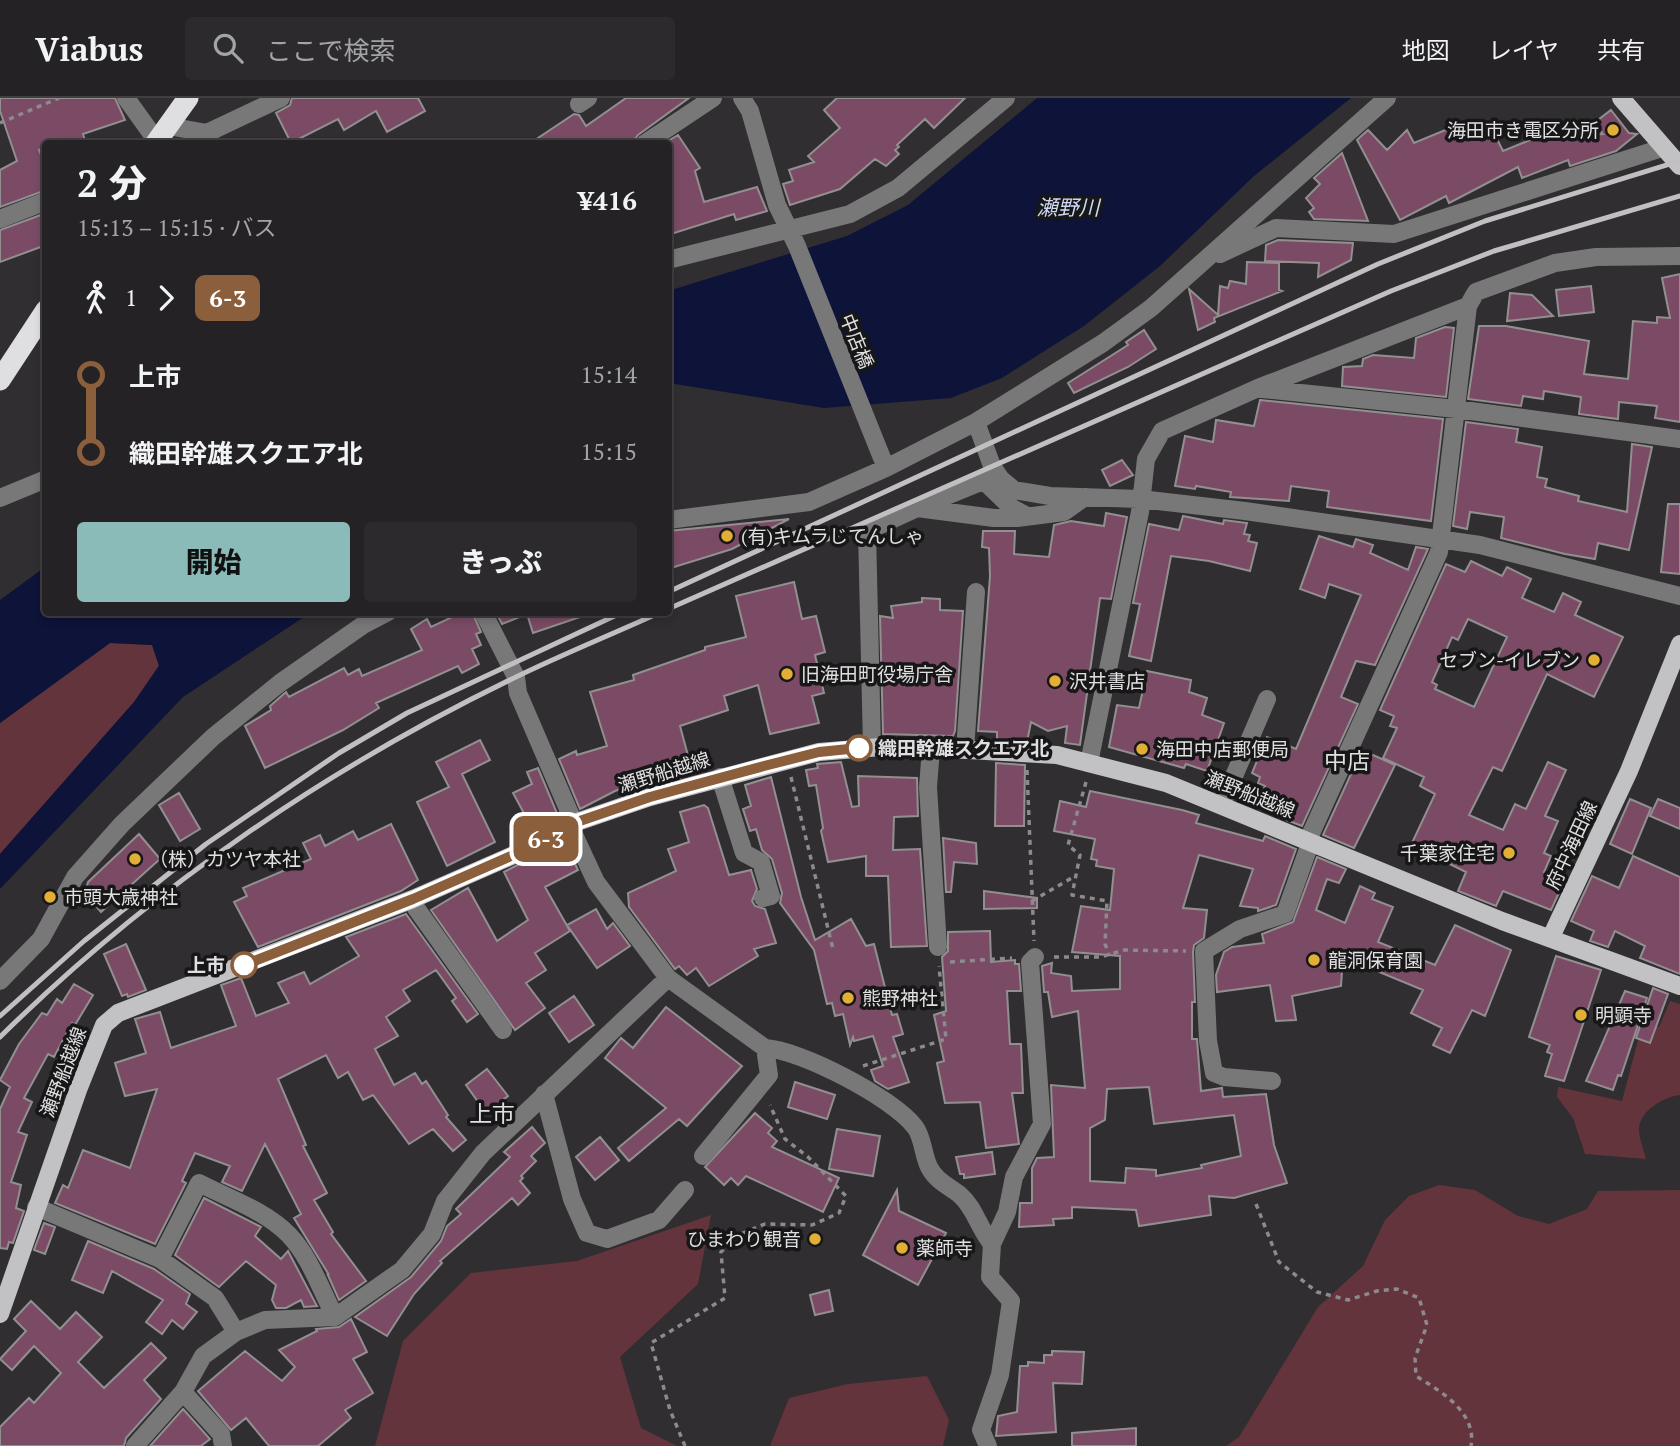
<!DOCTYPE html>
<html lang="ja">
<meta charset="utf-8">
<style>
body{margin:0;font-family:"PT Serif","Noto Sans JP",serif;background:#2c2a2c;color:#f1f3f6;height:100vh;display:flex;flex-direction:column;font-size:26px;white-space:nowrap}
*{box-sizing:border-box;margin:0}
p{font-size:23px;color:#a3a4a6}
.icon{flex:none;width:38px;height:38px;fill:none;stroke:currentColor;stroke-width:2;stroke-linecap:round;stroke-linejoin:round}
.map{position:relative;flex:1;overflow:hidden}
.drawer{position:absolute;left:42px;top:42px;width:630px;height:476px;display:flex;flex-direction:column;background:#242224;border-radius:7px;box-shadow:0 4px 10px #0003,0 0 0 2px #413f41}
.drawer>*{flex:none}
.badge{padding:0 14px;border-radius:10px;font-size:24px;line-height:46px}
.map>.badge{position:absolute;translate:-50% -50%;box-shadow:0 0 0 4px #fff}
.legs{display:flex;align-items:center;gap:10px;height:77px;padding:0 35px;font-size:23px}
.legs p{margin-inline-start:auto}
.summary{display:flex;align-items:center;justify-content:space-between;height:119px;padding:0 35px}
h1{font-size:38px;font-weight:800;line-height:52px}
.action{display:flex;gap:14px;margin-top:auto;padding:14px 35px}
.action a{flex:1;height:80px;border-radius:7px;background:#8bbbb9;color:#111;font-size:28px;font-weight:800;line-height:80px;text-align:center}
.action a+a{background:#2c2a2c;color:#f1f3f6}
ul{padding:0 35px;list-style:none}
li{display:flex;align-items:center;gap:24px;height:77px;font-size:26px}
li i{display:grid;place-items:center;width:10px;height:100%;margin:0 9px;background:currentColor}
li i::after{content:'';width:18px;height:18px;margin:-9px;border:5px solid;border-radius:50%;background:#242224}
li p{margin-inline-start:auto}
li:first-child i{background:linear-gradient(#0000 50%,currentColor 0)}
li:last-child i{background:linear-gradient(currentColor 50%,#0000 0)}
header{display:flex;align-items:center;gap:42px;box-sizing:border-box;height:98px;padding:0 35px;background:#242224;border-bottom:2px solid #413f41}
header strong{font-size:33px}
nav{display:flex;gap:38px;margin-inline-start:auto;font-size:24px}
.search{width:490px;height:63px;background:#2c2a2c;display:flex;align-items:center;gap:18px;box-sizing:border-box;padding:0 24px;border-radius:7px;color:#a3a4a6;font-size:26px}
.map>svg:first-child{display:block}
.green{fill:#64343c}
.water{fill:#0d1339}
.building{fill:#7b4b66;stroke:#928f90;stroke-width:2;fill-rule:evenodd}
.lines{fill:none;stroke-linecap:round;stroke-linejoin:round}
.path{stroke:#8c8a8c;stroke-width:3.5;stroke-dasharray:5 5;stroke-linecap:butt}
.minor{stroke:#787879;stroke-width:18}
.major{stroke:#c2c1c4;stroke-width:18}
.highway{stroke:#dfdee1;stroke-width:21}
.rail{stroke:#c1bfc1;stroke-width:5}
.line-1-casing{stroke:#fff;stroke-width:16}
.line-1{stroke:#8b5e3c;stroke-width:10}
.poi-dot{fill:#e3ae35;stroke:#171718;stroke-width:2.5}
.stop-1-dot{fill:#fff;stroke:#8b5e3c;stroke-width:3.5}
.labels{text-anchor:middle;stroke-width:7;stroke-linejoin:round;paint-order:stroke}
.poi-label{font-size:19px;fill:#e1dfe1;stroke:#171718;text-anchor:start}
.street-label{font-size:19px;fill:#e1dfe1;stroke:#171718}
.stop-label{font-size:19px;font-weight:bold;fill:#e1dfe1;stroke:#171718;text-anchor:start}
.water-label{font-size:21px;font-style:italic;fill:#ced7f4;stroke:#171718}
.quarter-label{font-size:23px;fill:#e1dfe1;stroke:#171718}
</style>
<header>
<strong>Viabus</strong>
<div class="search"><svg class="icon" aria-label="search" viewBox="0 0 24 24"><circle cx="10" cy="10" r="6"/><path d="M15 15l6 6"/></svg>ここで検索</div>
<nav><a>地図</a><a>レイヤ</a><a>共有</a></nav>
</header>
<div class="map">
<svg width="1680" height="1348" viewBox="0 0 1680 1348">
<rect width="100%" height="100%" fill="#302e30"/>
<path class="green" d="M110 545 152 547 159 567 134 604 0 756V625Z
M1670 903 1680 906V997C1663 999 1639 1013 1639 1032 1639 1041 1644 1052 1646 1061L1585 1056 1573 1020 1557 999 1558 989 1622 1003 1643 923 1659 929Z
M1439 1087 1475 1092 1518 1118 1549 1126 1587 1111 1598 1093 1680 1092V1348H1226L1239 1339 1318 1209 1363 1168 1385 1122 1409 1098Z
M711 1117 698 1186 620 1259 641 1330 677 1348H375L403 1243 471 1175 577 1163Z
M927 1278 949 1322 943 1348H770L789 1300 848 1286Z"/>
<path class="water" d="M1037 0H1351L1254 78 1160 168 1084 228 1002 280 951 300 824 310 669 285 668 193 847 138 908 107Z
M45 469 46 514 310 515 183 599 0 791V756L134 604 159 568 152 547 110 545 0 625V502Z"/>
<path class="building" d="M0 0H115L125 22 83 36 86 46H46V50L39 52 46 69V92L0 109V72L17 63 0 13Z
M292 0H418L425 13 387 34 376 13 344 32 338 21 291 45 276 15 290 7Z
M626 0H689L638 37 631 46H529L574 16 579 17 586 28Z
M837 0H965L934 30 925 21 897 47 899 49 895 52 899 56 886 68 875 61 840 91 790 107 783 86 793 83 789 72 814 64 808 58 840 30 824 12Z
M1611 12 1629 35 1637 36 1616 53 1570 68 1568 62 1522 80 1518 69 1449 105 1446 98 1400 122 1357 42 1368 32 1387 52 1407 32 1414 45 1455 28 1462 41 1480 32 1484 40 1494 35 1503 53 1535 40 1603 36 1594 25Z
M678 37 700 70 695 73 704 104 757 89 767 113 736 122 734 116 668 137V43Z
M1342 55 1368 123 1314 121 1309 114 1314 110 1306 100 1320 86 1314 80Z
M46 115V147L0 164V132Z
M1278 142 1353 145 1351 162 1318 179 1319 165 1265 163 1266 147Z
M1247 164 1279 165V192L1282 193 1214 220 1215 224 1198 232 1189 191 1218 217 1220 188 1228 190 1230 183 1246 186Z
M1680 176V324L1655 320 1657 308 1619 304 1618 321 1579 316 1581 299 1544 293 1543 301 1523 298 1521 308 1468 301 1479 228H1506L1589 243 1584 276 1628 281 1633 223 1657 225V219L1670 220 1662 180Z
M1591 188 1594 214 1559 218 1556 192Z
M1510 195 1532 197 1553 218 1507 223Z
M1445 229 1454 230 1446 299 1342 288 1343 269 1362 268 1363 261 1373 257 1414 260 1416 240Z
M1144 232 1156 251 1128 269 1074 295 1068 285 1128 247 1126 244Z
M1260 302 1443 321 1431 423 1327 409 1329 393 1291 388 1289 403 1230 399 1231 394 1196 388 1195 391 1175 388 1185 338 1213 344 1216 322 1254 328Z
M1466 324 1518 331 1516 344 1542 349 1537 379 1547 381 1545 389 1579 398 1578 403 1627 414 1632 346 1652 349 1629 452 1598 445 1595 461 1565 456 1501 440 1504 419 1470 414 1467 431 1453 428Z
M1122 362 1133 377 1110 388 1102 372Z
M1668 406H1680V476L1661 474Z
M1106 415 1127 419 1111 501 1100 500 1080 647 1065 645 1067 628 1048 633 1031 624 1027 644 997 642V634L978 633 990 478 989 450 982 449 983 433H1015L1014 456 1049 459 1054 427 1071 423 1104 428Z
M1183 418 1223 426 1224 422 1247 425 1244 436 1250 437 1248 443 1257 445 1250 473 1209 463 1171 458 1151 563 1129 558 1140 506 1133 505 1149 426 1179 432Z
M789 421 732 451 668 471V433Z
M1319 438 1353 449 1356 441 1373 447 1370 455 1408 472 1416 449 1428 451 1375 567 1356 563 1341 599 1358 606 1302 728 1281 720 1283 714 1258 706 1265 688 1258 685 1260 679 1252 675 1267 639 1296 651 1361 497 1329 486 1325 500 1300 491Z
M1471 463 1502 478 1507 469 1531 481 1522 500 1554 514 1563 495 1581 504 1575 517 1623 539 1594 599 1547 576 1502 673 1493 669 1469 717 1503 732 1515 706 1526 711 1548 664 1566 672 1545 718 1558 723 1544 755 1551 758 1544 774 1564 784 1551 812 1503 793 1496 808 1458 793 1466 774 1411 747 1435 696 1420 688 1424 679 1383 660 1397 630 1390 628 1394 618 1380 612 1446 466 1465 474ZM1468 521 1507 539 1474 609 1435 591 1437 587 1432 584 1452 539 1458 542Z
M794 484 802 521 816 518 825 554 815 557 824 595 812 598 819 625 770 636 758 587 724 598 728 612 680 628 693 676 671 682 668 675 615 693 580 711 559 661 576 653 577 657 607 648 590 594 634 582 633 577 705 552V549L746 539 736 498Z
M922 500 940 501V512L963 513 955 633 953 638 883 636 880 518 893 520 891 508 922 504Z
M463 514H472L481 534 476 536 481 547 472 551 479 566 462 575 458 568 376 605 379 610 343 632 265 670 245 628 271 612 270 608 286 594 289 599 344 570 348 577 359 571 362 578 422 552 411 531 427 521 431 529Z
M496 514H583V518L533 535 527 516 502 526Z
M1147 573 1191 582 1189 594 1207 600 1202 617 1224 625 1207 673 1186 666 1184 670 1109 649 1117 607 1139 610Z
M480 642 490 662 462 676 495 744 447 768 417 704 449 689 436 664Z
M1362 652 1395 667 1354 750 1323 737Z
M841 664 852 709 859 708 858 678 917 680 918 718 894 719 893 752 920 751 927 848 891 849 888 778H866V758L828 764 821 733 823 730 816 687 809 688 806 672 818 670 817 666Z
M996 665 1025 667 1024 728H995Z
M538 670 559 720 534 734 513 695 532 686 527 674Z
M771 679 801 799 815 842 851 821 866 848 874 846 892 917 897 916 903 936 893 939 909 984 888 991 875 983 871 972 883 968 873 938 854 943 853 939 850 947 843 916 835 918 832 905 827 906 814 852 780 805 782 795 772 761 762 752 756 731 750 733 743 711 751 708 745 687Z
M1090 693 1182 712 1199 717 1196 725 1263 743 1265 738 1296 751 1276 807 1258 813V810L1240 808 1253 771 1199 757 1183 810 1207 812 1204 840 1194 847 1193 854 1195 904H1192V941H1197L1201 993 1222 990 1223 999 1266 996 1274 1047 1287 1085 1234 1100 1209 1098 1211 1117 1139 1128 1136 1112 1072 1109V1120L1053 1121 1054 1127 1019 1129 1020 1105H1032V1070L1037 1060 1054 1059 1051 987 1085 990 1078 913 1052 919 1048 894H1044L1042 868 1052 865 1051 875 1071 878 1072 893 1120 891V858L1072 854 1081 808 1110 812 1114 771 1096 768 1097 762 1091 761 1095 741 1054 733 1060 703 1086 709ZM1149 989 1154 1026 1234 1017 1241 1058 1201 1067 1202 1070 1156 1078V1072L1126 1070 1125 1085 1090 1083V1030L1105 1022 1107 991Z
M179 695 200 731 180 743 159 707Z
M1630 701 1651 710 1632 756 1610 746Z
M1658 701 1680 710V731L1650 718Z
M704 707 708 710 729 777 751 772 757 791 752 803 755 808 765 811 776 845 754 851 758 858 709 888 696 870 687 877 679 868 675 871 629 809 628 795 676 773 668 751 689 744 680 714Z
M391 726 418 782 401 793 258 849 234 804 247 798 243 790 311 761 303 745 320 737 325 748 353 733 358 742Z
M139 736 160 761 101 814 85 795 88 784Z
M943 740 976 745 977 766 954 764 951 794H946Z
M564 743 578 772 545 789 570 833 535 855 546 872 526 885 545 910 515 932 431 812 468 790 497 843 528 822 504 774Z
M1633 758 1680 779V876L1640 860 1645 848 1615 833 1608 849 1590 843 1594 833 1571 823 1592 778 1619 790Z
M1317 759 1346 771 1339 785 1327 781 1316 812 1345 825 1360 788 1375 795 1372 801 1393 809 1378 844 1435 867 1455 827 1511 852 1485 918 1472 912 1450 955 1433 947 1442 930 1411 915 1423 892 1343 859 1341 888 1292 898 1296 922 1276 923 1270 887 1217 894 1216 877 1224 854 1232 849 1264 845 1262 836 1293 824Z
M984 793 1037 800V810L984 811Z
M596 811 607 831 613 825 630 848 597 870 567 827Z
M406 816 478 916 467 924 452 903 456 900 436 872 403 892 410 903 386 919 398 938 375 951 394 987 415 975 422 986 426 983 448 1017 446 1019 466 1042 453 1053 433 1031 409 1046 373 997 363 1002 348 974 338 980 326 957 278 981 306 1047 303 1048 327 1095 314 1102 333 1134 331 1136 366 1183 339 1202 327 1175 329 1177 294 1120 301 1116 265 1046 242 1093 222 1084 230 1068 195 1055 182 1083 186 1085 155 1146 55 1105 63 1087 68 1090 83 1052 130 1070 157 991 125 998 115 965 146 955 135 921 160 914 171 950 236 928 221 887 241 880 256 918 289 905 278 885 304 874 310 886 359 858 346 839Z
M990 833 991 864 1015 862V866H1019L1021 893H1007L1010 946H1021L1023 995H1012L1019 1046 986 1050 980 1004 945 1005 937 965 944 963 934 917 946 913 942 859 948 853V834Z
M126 846 146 892 128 899 127 896 122 898 104 856Z
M1556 858 1601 872 1564 983 1545 978 1552 956 1547 954 1550 947 1529 939Z
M74 886 93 897 75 927 72 925 54 959 48 956 24 1000 32 1004 18 1034 27 1037 11 1084 21 1087 16 1110 24 1113 13 1145 9 1144 7 1151 0 1150V1011L10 989 0 982 19 946 42 915 47 917 57 901 62 905Z
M1653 890 1668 896 1650 945 1636 940Z
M1625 893 1647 900 1621 978 1618 977 1613 992 1586 983Z
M574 898 594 927 569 944 549 915Z
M666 909 742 968 687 1028 679 1021 629 1063 618 1050 666 1010 605 960 621 940 633 950Z
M487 971 508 998 486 1015 466 987Z
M795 984 835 997 827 1021 788 1009Z
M755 1015 772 1030 768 1035 777 1043 772 1049 839 1080 823 1114 746 1078 738 1087 731 1080 724 1087 705 1069Z
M532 1029 545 1045 531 1058 536 1063 521 1078 523 1080 520 1083 530 1095 518 1107 512 1100 440 1163 442 1165 414 1196 387 1238 355 1219 411 1179 441 1143 447 1128 461 1116 456 1111 510 1059 504 1054Z
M837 1031 880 1038 873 1078 829 1071Z
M600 1039 619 1062 595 1082 576 1059Z
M992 1054 995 1076 964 1080V1076H960L956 1059Z
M897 1092 899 1113 946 1135 918 1187 863 1157Z
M204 1100 261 1129 255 1138 281 1161 288 1153 317 1208 304 1209 301 1202 286 1210H276L272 1202 276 1187 246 1163 219 1189 175 1157Z
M44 1125 55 1129 45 1156 34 1152Z
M88 1143 154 1171 190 1196 186 1206 197 1214 183 1231 172 1222 162 1236 146 1224 163 1202 112 1173 103 1195 72 1182Z
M829 1192 833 1213 815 1217 810 1197Z
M31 1203 60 1231 76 1214 102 1239 78 1264 104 1290 151 1245 166 1260 144 1282 161 1301 126 1340 124 1348H0V1329L29 1300 34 1305 61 1275 34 1248 12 1272 0 1261 26 1233 14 1221Z
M351 1221 367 1254 353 1261 373 1295 345 1312 351 1320 318 1348H269L246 1320 231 1332 198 1293 245 1253 282 1283 295 1269 279 1252 317 1233 316 1231 339 1229Z
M1052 1253 1084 1254 1082 1286 1053 1285 1056 1334 996 1338 998 1318 1017 1314 1020 1268H1028V1264L1044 1265V1257H1052Z
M183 1311 210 1341 201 1348H150Z
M1136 1330V1348H1072V1335Z"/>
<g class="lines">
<path class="path" d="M0 25 59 0
M1027 672 1034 843
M791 679 833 851
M1086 684 1068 747 1080 757 1072 797 1107 803 1105 846 1109 856
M1032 803 1075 778
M1054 859H1101L1124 852 1186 853
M950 864 1012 860
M863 968 946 941 939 868
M1256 1106 1279 1164 1317 1194 1348 1202 1377 1193 1397 1191 1419 1200 1427 1227 1415 1260 1416 1278C1440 1293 1477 1314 1471 1348
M685 1348 670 1312 651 1245 725 1200 721 1154 738 1137 765 1126 812 1127 839 1115 846 1098 808 1059 785 1041 770 1007"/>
<path class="minor" d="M126 0 159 46
M742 0 750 13 777 107 797 148 886 370
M579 6 588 0
M168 28 207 35 281 0
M644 46 713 0
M0 121 46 103
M1220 156 1276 130 1394 136 1662 50
M668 162 850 116 898 90 1006 0
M1263 291 1456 311 1680 341
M976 324 992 368 1001 381 1014 392 1050 398 1140 401 1245 413 1480 447 1680 498
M984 383 1012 410 1027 418
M0 400 46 381
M917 410 998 377
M668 422 809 404 886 370 976 324 1103 245 1151 210 1387 0
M483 514 516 579 518 595 574 725
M872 649 867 433 917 410 994 420H1017L1064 414 1085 399
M931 650 928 689 938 849
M965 652 976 494
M1089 665 1140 414 1146 361 1162 333 1258 290 1468 208 1476 194 1555 165 1596 159 1680 158
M720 679 744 755 761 764 771 798 763 800
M1222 706 1267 601
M570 728 596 784 668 880 765 950C801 952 893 1000 915 1029 923 1039 923 1057 929 1069 936 1083 949 1088 960 1097 975 1110 979 1131 992 1146
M1308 742 1439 454 1468 208
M413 801 416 810 503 932
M0 883 41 841 75 779 122 726 213 639 280 585 363 527 388 514
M1272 983 1224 979 1214 975 1208 943 1204 853 1240 831 1285 816 1311 743
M544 996 572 1101 587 1135 607 1141 659 1122 685 1092
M703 1058 769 977 765 950
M36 1109 160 1161 215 1200 236 1234
M160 1161 199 1085C228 1100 266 1113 289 1137 310 1159 321 1192 335 1219
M183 1294 221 1336 223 1348
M135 1348 183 1294 203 1258 236 1234 265 1222 335 1219 402 1172 432 1136 445 1103 483 1055 668 880
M988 1348 981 1332 1000 1277 1011 1203 990 1179 992 1146 1007 1114 1014 1079 1042 1026 1030 864 1035 859"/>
<path class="major" d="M1621 0 1680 68
M1551 839 1629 673 1680 546
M0 1216 78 992 104 927 118 915 413 801 518 755 574 725 650 699 819 654 893 648 1057 657 1166 685 1502 823 1680 888"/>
<path class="highway" d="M155 46 188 0
M0 282 46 212"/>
<path class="rail" d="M668 494 1378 166 1485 123 1680 63
M668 511 1391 193 1494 153 1680 98
M0 918 84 843 206 746 339 655 407 615 623 514
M0 939C149 792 327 670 516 579 563 556 613 536 661 514"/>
</g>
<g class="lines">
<g class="line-1-casing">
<path id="line-1" d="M244 867 413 801 518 755 574 725 650 699 764 668 819 654 859 650"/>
</g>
<use href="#line-1" class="line-1"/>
</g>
<g class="poi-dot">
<circle cx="1613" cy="32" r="7"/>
<circle cx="727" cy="438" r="7"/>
<circle cx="1594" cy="562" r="7"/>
<circle cx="787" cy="576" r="7"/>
<circle cx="1055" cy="583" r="7"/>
<circle cx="1142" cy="651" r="7"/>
<circle cx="1509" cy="755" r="7"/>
<circle cx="135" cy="761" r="7"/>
<circle cx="50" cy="799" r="7"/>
<circle cx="1314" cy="862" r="7"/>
<circle cx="848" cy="900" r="7"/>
<circle cx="1581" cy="917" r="7"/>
<circle cx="815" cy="1141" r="7"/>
<circle cx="902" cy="1150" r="7"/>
</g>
<g class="stop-1-dot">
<circle cx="859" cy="650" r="12"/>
<circle cx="244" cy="867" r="12"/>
</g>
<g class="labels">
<g class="poi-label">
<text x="1599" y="39" text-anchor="end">海田市き電区分所</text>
<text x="741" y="445">(有)キムラじてんしゃ</text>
<text x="1580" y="569" text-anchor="end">セブン-イレブン</text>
<text x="801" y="583">旧海田町役場庁舎</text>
<text x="1069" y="590">沢井書店</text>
<text x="1156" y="658">海田中店郵便局</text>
<text x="1495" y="762" text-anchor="end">千葉家住宅</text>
<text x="149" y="768">（株）カツヤ本社</text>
<text x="64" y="806">市頭大歳神社</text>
<text x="1328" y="869">龍洞保育園</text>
<text x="862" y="907">熊野神社</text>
<text x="1595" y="924">明顕寺</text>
<text x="801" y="1148" text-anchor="end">ひまわり観音</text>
<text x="916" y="1157">薬師寺</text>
</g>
<g class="street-label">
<text transform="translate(857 243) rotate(68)" y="7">中店橋</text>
<text transform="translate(664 674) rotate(-17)" y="7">瀬野船越線</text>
<text transform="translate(1250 696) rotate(22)" y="7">瀬野船越線</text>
<text transform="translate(1571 747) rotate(-65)" y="7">府中海田線</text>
<text transform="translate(63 974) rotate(-69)" y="7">瀬野船越線</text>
</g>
<g class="stop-label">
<text x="878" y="657">織田幹雄スクエア北</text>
<text x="225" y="874" text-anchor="end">上市</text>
</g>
<g class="water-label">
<text x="1068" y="117">瀬野川</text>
</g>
<g class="quarter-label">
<text x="1347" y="671">中店</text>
<text x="492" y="1024">上市</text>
</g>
</g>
</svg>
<b class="badge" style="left:546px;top:741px;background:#8b5e3c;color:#fff">6-3</b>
<section class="drawer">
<div class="summary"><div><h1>2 分</h1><p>15:13 – 15:15 · バス</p></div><b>¥416</b></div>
<div class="legs"><svg class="icon" aria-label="walk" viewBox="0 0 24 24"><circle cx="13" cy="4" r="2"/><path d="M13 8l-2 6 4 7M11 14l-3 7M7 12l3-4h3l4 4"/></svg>1<svg class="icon" aria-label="forward" viewBox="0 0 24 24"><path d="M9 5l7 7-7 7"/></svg><b class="badge" style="background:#8b5e3c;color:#fff">6-3</b></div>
<ul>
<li><i style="color:#8b5e3c"></i><b>上市</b><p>15:14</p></li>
<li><i style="color:#8b5e3c"></i><b>織田幹雄スクエア北</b><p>15:15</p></li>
</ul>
<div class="action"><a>開始</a><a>きっぷ</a></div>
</section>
</div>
